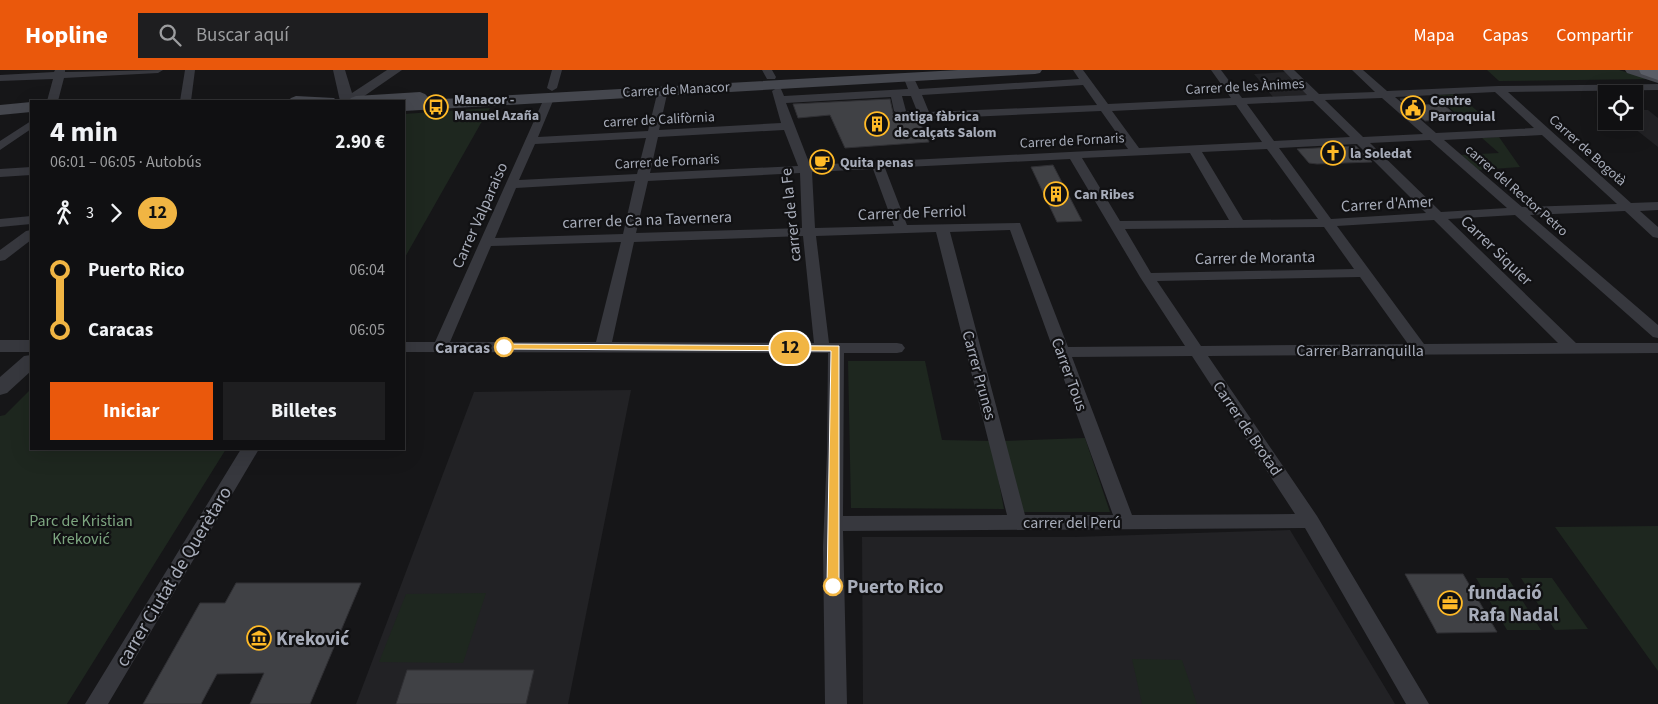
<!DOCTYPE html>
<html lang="es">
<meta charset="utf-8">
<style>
body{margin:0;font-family:"Source Sans 3",sans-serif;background:#1e1e20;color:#f1f3f6;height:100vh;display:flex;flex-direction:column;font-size:19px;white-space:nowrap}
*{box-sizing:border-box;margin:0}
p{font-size:16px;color:#9c9d9f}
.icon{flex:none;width:28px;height:28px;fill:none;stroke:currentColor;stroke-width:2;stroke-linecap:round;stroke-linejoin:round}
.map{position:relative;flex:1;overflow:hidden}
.side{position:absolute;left:30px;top:30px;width:375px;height:350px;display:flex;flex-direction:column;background:#101012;border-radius:0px;box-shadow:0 5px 20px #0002,0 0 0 1px #303032}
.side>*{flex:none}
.badge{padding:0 10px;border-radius:16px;font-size:18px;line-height:32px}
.buttons{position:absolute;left:1598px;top:15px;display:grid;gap:10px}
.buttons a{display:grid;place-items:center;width:45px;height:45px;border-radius:0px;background:#101012;box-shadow:0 5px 20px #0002,0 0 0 1px #303032;font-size:25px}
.map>.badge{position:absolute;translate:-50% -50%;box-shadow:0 0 0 2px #fff}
.legs{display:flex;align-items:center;gap:8px;height:55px;padding:0 20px;font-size:16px}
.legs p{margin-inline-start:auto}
.headline{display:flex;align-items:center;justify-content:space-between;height:85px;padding:0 20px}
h1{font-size:28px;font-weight:700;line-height:38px}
.action{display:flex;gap:10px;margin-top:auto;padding:10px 20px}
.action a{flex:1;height:58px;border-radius:0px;background:#ea580c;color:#fff;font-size:20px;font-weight:700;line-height:58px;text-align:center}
.action a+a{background:#1e1e20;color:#f1f3f6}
ul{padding:0 20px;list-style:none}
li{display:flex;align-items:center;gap:18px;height:60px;font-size:19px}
li i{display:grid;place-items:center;width:8px;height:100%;margin:0 6px;background:currentColor}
li i::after{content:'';width:12px;height:12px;margin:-6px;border:4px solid;border-radius:50%;background:#101012}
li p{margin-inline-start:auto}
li:first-child i{background:linear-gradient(#0000 50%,currentColor 0)}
li:last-child i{background:linear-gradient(currentColor 50%,#0000 0)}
header{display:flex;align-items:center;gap:30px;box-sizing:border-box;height:70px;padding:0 25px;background:#ea580c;color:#fff}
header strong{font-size:24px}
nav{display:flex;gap:28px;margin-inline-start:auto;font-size:18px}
.search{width:350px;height:45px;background:#1e1e20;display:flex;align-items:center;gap:12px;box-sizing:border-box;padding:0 18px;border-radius:0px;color:#9c9d9f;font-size:19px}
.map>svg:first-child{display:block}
.built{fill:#222225}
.green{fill:#1e271f}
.building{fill:#404145;stroke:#303034}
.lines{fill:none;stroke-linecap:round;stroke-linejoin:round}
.minor{fill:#37383e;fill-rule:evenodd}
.tertiary{fill:#37383e;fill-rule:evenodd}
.secondary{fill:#45474e;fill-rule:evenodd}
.trunk{fill:#5a5d66;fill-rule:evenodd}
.line-1{fill:#f1b543;stroke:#fff}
.stop-1-dot{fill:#fff;stroke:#f1b543;stroke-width:2.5}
.labels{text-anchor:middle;stroke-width:4.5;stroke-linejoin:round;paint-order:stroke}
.far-street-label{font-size:14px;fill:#a7acb9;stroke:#111113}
.far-poi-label{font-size:14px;font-weight:bold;fill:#a7acb9;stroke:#111113;text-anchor:start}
.street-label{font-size:16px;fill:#a7acb9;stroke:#111113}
.stop-label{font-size:16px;font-weight:bold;fill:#a7acb9;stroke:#111113;text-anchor:end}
.park-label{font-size:16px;fill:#7da680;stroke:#111113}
.near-street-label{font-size:19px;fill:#a7acb9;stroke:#111113}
.near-stop-label{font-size:19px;font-weight:bold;fill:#a7acb9;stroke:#111113;text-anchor:start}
.near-poi-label{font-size:19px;font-weight:bold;fill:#a7acb9;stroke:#111113;text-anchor:start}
</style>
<header>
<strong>Hopline</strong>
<div class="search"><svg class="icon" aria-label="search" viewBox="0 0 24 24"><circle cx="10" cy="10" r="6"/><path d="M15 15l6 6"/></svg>Buscar aquí</div>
<nav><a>Mapa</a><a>Capas</a><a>Compartir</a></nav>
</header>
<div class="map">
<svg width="1658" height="634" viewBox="0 0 1658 634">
<rect width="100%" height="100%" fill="#161618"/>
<path class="built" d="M1286 2 1309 25 1273 27 1254 4Z
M1634 40H1648L1658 48V77L1625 51H1634Z
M631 320 568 634H356L474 322Z
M1290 460 1395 634H863L862 467H1075Z"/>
<path class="green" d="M1487 0H1619L1650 9 1499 11Z
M1458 24 1484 47H1460L1435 25Z
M490 38 481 53 404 189V44Z
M1499 67 1520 97 1478 100 1460 85 1499 83 1482 68Z
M848 291H925L942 370 991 371 1004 439 851 438Z
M31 319V379H226L67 634H0V346L5 345Z
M1085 368 1110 442H1023L1003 371Z
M1658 456V601L1555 457Z
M1476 508H1508L1541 560H1507Z
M1521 508H1552L1588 559 1555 560Z
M486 523 463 593 379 592 406 524Z
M1132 589 1182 590 1197 634H1142Z"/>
<path class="building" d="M1413 28 1421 35 1443 34 1460 49 1425 51 1400 29Z
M890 29 893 43 901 46 907 42H915L929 72 845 78 830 45 798 48 793 34Z
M1356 76 1372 92 1317 94 1309 93 1297 79Z
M1053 95 1082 151 1057 152 1031 97Z
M1405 504H1463L1497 562 1437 563Z
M236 513H361L310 634H250L264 603 217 604 201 634H143L200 533H225Z
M407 600H534L526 634H396Z"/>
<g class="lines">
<path class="minor" d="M55 0H65V2L163 0 158 3 64 8 58 31H47L53 9 0 11V5L54 2Z
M185 0H195L191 31H180Z
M552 0H562L557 18 552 21 547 18Z
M762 0H772L776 7 775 9H767Z
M1073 0H1083L1108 34 1231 28 1211 0H1221L1242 28 1307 25 1283 0H1294L1319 24 1375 22 1352 0H1363L1387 21 1498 16 1658 14V20L1508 22 1631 133 1658 132V140L1640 141 1658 157V168L1653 167 1625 141 1530 145 1658 255V268L1653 267 1515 145 1448 149 1576 273H1658V283L1208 286 1317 446 1429 634H1406L1305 458 843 461 847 634H825L823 477 827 383 828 283 404 282V272H435L546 24H554L555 26 538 67 648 61 658 20 663 17 668 20 659 60 781 53 772 21 777 18 781 19 784 26 908 19 903 6 908 3 913 6 919 19 1079 9ZM1083 15 1097 35 929 42 922 25ZM1495 22 1534 58 1436 63 1395 27ZM902 26H911L919 46 925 49 1101 41 1128 79 810 95 786 33 891 27 894 41 900 44 906 41ZM1382 28 1423 64 1363 67 1325 30ZM1313 31 1350 67 1274 71 1247 34ZM1236 35 1262 72 1139 78 1112 41ZM784 60 798 96 650 103 658 67ZM1542 65 1617 134 1522 137 1444 70ZM646 68 637 104 519 110 535 74ZM1430 70 1507 138 1441 142 1370 73ZM1357 74 1426 143 1331 149 1279 78ZM1267 79 1318 149 1243 150 1202 82ZM1190 83 1229 150 1120 151 1082 88ZM1070 89 1140 207 1185 276 1068 277 1020 153 907 155 885 98ZM873 99 894 156 815 158 812 102ZM800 103 802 158 636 163 648 111ZM635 111 623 164 495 168 516 118ZM1434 150 1558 273 1424 274 1337 156ZM1324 157 1354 199 1151 203 1125 159ZM1010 160 1113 445H1025L950 162ZM936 162 1007 445 843 446 844 283H897L902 282 905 278 902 274 897 273H829L816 166ZM803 166 814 273 612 272 634 172ZM621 172 596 272H450L491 176ZM1360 207 1408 274 1201 276 1157 211ZM1192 286 1295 444 1132 445 1072 287Z
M31 51V59L0 80V71Z
M31 97V105L0 107V99Z
M31 146V154L0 157V149Z
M31 160V170L5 190 0 191V180L26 161Z
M241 379H259L108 634H85Z"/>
<path class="tertiary" d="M333 0H345L352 23 387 0H402L357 31H340Z
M0 270H31V282H0Z
M31 285V301L7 323 0 325V307L24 286Z"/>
<path class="secondary" d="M958 0H1042L1040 3 1035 4 404 41V31H348L351 28 356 26 420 22 425 24 428 27 425 30Z
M1625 0H1646L1658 4V13L1627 3Z
M296 26 334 28 337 31H288L291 28Z
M31 32V42L0 45V35Z"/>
<path class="trunk" d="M1639 0H1658V10L1641 4Z"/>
</g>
<path class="line-1" d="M504 274 839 276V516L837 520H829L827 516 831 281 501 279 500 277Z"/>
<defs>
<g id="bus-ring" transform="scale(1.25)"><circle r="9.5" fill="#111113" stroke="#ffba27" stroke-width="1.5"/><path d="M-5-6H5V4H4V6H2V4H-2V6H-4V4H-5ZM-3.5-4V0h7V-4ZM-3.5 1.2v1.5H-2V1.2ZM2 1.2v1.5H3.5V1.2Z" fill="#ffba27"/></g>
<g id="civic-ring" transform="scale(1.25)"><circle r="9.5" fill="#111113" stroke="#ffba27" stroke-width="1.5"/><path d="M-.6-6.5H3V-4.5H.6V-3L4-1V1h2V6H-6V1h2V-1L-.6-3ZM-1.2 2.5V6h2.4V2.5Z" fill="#ffba27"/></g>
<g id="building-ring" transform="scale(1.25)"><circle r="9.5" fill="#111113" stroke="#ffba27" stroke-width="1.5"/><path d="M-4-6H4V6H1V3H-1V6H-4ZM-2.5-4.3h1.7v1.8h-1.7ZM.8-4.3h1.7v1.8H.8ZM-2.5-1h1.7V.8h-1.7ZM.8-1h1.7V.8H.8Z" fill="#ffba27"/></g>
<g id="church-ring" transform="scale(1.25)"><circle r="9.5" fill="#111113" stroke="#ffba27" stroke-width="1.5"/><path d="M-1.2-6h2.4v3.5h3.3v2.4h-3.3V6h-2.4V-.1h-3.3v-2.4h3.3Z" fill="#ffba27"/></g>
<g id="cafe-ring" transform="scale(1.25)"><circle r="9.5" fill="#111113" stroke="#ffba27" stroke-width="1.5"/><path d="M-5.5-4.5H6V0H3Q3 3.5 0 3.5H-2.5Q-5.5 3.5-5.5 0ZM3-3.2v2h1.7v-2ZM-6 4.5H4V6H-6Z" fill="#ffba27"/></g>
<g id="office-ring" transform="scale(1.25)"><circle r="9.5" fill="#111113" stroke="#ffba27" stroke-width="1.5"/><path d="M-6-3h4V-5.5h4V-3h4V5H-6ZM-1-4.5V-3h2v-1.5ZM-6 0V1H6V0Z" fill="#ffba27"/></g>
<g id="museum-ring" transform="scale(1.25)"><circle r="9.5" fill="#111113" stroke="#ffba27" stroke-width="1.5"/><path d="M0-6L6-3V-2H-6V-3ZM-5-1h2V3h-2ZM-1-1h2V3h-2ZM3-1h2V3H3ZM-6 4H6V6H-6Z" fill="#ffba27"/></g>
</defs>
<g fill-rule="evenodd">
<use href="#bus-ring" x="436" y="37"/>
<use href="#civic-ring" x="1413" y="38"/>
<use href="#building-ring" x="877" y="54"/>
<use href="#church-ring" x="1333" y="83"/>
<use href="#cafe-ring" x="822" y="92"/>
<use href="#building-ring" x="1056" y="124"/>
<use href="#office-ring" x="1450" y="533"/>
<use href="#museum-ring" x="259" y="568"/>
</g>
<g class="stop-1-dot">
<circle cx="504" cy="277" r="9"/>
<circle cx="833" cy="516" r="9"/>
</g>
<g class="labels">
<g class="far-street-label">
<text transform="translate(1245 16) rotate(-3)" y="5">Carrer de les Ànimes</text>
<text transform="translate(676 19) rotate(-3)" y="5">Carrer de Manacor</text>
<text transform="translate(659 49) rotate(-3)" y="5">carrer de Califòrnia</text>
<text transform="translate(1072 70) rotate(-3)" y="5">Carrer de Fornaris</text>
<text transform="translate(1588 80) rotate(42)" y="5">Carrer de Bogotà</text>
<text transform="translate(667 91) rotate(-3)" y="5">Carrer de Fornaris</text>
<text transform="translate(1517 120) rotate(41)" y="5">carrer del Rector Petro</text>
</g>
<g class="far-poi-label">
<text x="454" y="34">Manacor -<tspan x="454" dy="16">Manuel Azaña</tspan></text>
<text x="1430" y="35">Centre<tspan x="1430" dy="16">Parroquial</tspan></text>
<text x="894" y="51">antiga fàbrica<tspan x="894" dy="16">de calçats Salom</tspan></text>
<text x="1350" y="88">la Soledat</text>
<text x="840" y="97">Quita penas</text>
<text x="1074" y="129">Can Ribes</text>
</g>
<g class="street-label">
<text transform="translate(1387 133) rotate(-3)" y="6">Carrer d'Amer</text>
<text transform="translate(912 142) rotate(-2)" y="6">Carrer de Ferriol</text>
<text transform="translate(479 145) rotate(-66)" y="6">Carrer Valparaiso</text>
<text transform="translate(790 145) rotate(-96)" y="6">carrer de la Fe</text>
<text transform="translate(647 149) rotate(-2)" y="6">carrer de Ca na Tavernera</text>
<text transform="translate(1497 180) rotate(44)" y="6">Carrer Siquier</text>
<text transform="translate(1255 187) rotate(-1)" y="6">Carrer de Moranta</text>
<text x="1360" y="286">Carrer Barranquilla</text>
<text transform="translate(1070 304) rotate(70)" y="6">Carrer Tous</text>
<text transform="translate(980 305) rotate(75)" y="6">Carrer Prunes</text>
<text transform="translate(1248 358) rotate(56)" y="6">Carrer de Brotad</text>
<text x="1072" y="458">carrer del Perú</text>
</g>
<g class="stop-label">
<text x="490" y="283">Caracas</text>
</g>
<g class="park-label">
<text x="81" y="456">Parc de Kristian<tspan x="81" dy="18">Kreković</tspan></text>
</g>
<g class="near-street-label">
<text transform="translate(173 506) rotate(-59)" y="7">carrer Ciutat de Querètaro</text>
</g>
<g class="near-stop-label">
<text x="847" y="523">Puerto Rico</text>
</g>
<g class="near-poi-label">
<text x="1468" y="529">fundació<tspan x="1468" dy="22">Rafa Nadal</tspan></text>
<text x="276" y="575">Kreković</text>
</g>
</g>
</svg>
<div class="buttons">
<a><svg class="icon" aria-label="locate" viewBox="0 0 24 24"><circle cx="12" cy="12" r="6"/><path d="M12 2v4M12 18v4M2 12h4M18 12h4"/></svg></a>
</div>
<b class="badge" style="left:790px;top:278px;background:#f1b543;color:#111">12</b>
<section class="side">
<div class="headline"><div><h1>4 min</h1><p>06:01 – 06:05 · Autobús</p></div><b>2.90 €</b></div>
<div class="legs"><svg class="icon" aria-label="walk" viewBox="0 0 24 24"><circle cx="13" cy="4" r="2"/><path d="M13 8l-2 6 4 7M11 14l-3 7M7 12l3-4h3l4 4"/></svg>3<svg class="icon" aria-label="forward" viewBox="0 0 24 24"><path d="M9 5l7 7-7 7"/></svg><b class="badge" style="background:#f1b543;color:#111">12</b></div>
<ul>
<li><i style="color:#f1b543"></i><b>Puerto Rico</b><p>06:04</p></li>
<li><i style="color:#f1b543"></i><b>Caracas</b><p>06:05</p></li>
</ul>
<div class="action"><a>Iniciar</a><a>Billetes</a></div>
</section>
</div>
